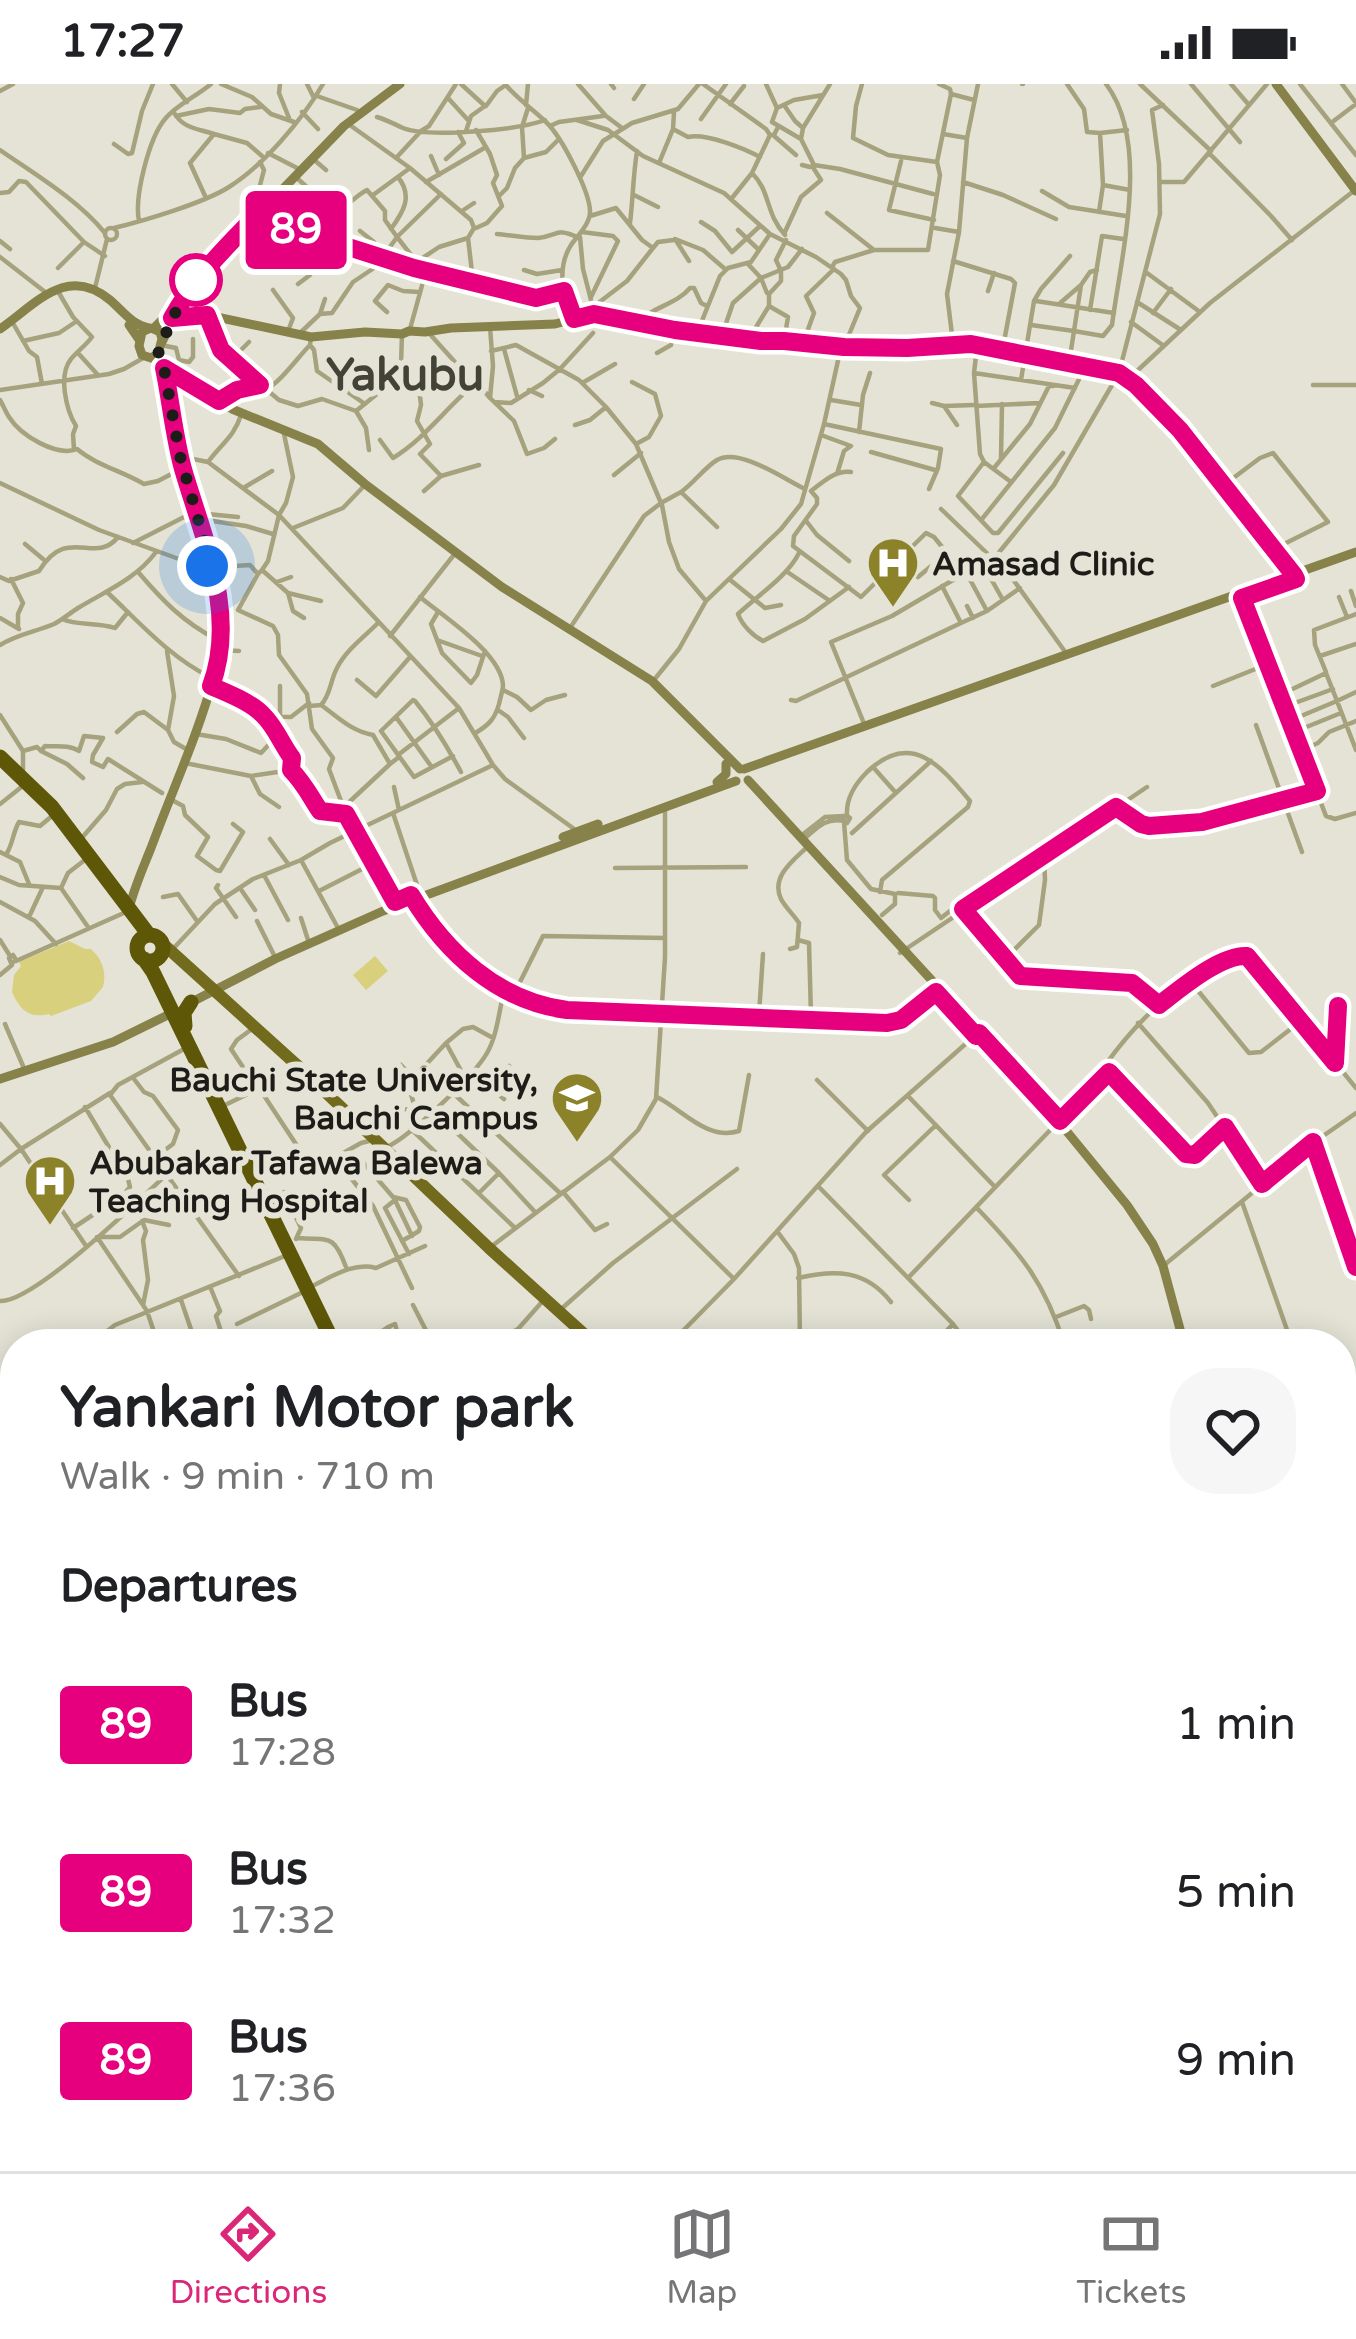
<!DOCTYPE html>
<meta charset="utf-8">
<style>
body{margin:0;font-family:"Varela Round",sans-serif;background:#f6f6f6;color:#202124;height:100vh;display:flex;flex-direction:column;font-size:45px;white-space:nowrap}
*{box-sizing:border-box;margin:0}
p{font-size:39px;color:#757577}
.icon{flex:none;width:66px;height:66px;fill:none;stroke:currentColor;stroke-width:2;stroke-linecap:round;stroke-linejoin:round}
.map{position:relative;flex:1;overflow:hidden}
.drawer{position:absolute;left:0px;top:1245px;width:1356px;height:843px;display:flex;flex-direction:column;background:#fff;border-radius:48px 48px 0 0;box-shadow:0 6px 30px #0003}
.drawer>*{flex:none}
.badge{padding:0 24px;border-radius:9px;font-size:42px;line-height:78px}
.you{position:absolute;width:60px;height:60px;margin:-30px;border:9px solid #fff;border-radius:50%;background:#1a73e8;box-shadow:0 0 0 18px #1a73e833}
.map>.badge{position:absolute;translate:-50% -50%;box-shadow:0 0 0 6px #fff}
h2{padding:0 60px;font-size:45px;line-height:108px}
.round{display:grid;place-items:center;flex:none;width:126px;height:126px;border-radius:48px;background:#f6f6f6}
.overview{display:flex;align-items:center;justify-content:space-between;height:204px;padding:0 60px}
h1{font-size:57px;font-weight:700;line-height:90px}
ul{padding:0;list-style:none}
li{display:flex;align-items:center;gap:36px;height:168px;padding:0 60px}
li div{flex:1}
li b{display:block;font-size:45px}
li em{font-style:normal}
li .badge{min-width:132px;font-weight:700;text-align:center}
.status{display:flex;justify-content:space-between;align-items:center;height:84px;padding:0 60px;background:#fff;direction:ltr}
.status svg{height:33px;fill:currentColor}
.dock{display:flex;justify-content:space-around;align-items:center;height:168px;border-top:3px solid #e0e0e0;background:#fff;font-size:33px;color:#757577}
.dock a{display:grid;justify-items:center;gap:6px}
.dock .selected{color:#db2777}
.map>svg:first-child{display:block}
.garden{fill:#d8d07d}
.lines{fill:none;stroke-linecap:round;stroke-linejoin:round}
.street{stroke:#a5a27d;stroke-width:4.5}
.secondary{stroke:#878249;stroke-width:9}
.primary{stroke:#726a1c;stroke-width:12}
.highway{stroke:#5e5708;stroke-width:15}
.line-casing{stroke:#fff;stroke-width:27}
.line{stroke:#e6007e;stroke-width:18}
.walk{stroke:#1d1c18;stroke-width:12;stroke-dasharray:0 21.6}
.stop-dot{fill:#fff;stroke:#e6007e;stroke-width:6}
.labels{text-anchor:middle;stroke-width:12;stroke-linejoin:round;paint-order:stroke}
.poi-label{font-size:33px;font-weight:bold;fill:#1d1c18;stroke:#e4e3d6;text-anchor:start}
.district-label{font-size:45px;font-weight:bold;fill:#434237;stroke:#e4e3d6}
</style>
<div class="status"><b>17:27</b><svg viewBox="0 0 49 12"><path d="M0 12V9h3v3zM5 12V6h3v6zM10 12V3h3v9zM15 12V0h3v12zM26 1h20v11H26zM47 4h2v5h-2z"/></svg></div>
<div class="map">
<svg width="1356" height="2087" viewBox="0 0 1356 2087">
<rect width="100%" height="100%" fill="#e4e3d6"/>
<path class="garden" d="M69 857 85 865H91C102 875 107 888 103 903L91 917 51 932 49 930C29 935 20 926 12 908L14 891 21 882 19 878Z
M375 872 388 887 366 906 353 891Z"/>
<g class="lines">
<path class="street" d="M172 0 187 18
M221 0 252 13 271 30 294 38
M280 0 279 9 289 34
M307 0 314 14
M461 0 485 22 471 32 466 47
M505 0C517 15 533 25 546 38 561 52 591 109 590 129 589 141 578 151 571 161 557 183 562 209 572 232
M578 0 606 32 622 44
M611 0 614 4
M703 0 766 45 770 51
M766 0 777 24 772 38 801 55 814 81 840 85 933 110
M862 0 856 22 853 54 888 71 937 78
M939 0 950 5 951 10
M1022 0H1023
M1067 0 1084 25 1087 48 1100 49
M1140 0 1211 67
M1191 0 1240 58
M1231 0 1249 21
M1300 0 1356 71
M1342 0 1356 19
M0 7 13 0
M317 12 357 26
M448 14 468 36
M634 15 644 0
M730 20 744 2
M526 21 528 0
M784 21 795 37 803 44
M486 22 497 7 506 1
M777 24 794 16 823 11
M173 27C183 45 196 44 214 50L190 79 206 114
M302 28 318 45
M176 32 209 25 240 29 245 25 260 23
M377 33C387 36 394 40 403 44 428 54 519 46 545 36
M701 35 726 0
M577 36 608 46 643 72 724 109 770 150 816 173 841 190 846 196 851 212 860 224 846 258
M347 39 410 84 471 136 474 144 468 154 473 197
M1331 39 1356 20
M550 42 559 38 603 32
M673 45 688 53C706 49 743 64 760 73
M476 46 490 70 497 91 493 99 502 122 487 139 476 144
M214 50 247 59 262 72
M943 50 967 54
M773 51 796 71
M801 55 803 44 830 0
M114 60 128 70 132 69 142 27 153 0
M0 66C36 91 77 115 105 149
M268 69 297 84
M1209 69 1271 132 1292 156
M431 72 439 91
M312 74 326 86
M396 74 421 47 429 42 456 0
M524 74 522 43 528 24
M446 75 464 59 458 48
M901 77 889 126 934 136
M260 78 264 86 259 105 267 114
M659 79 673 45 674 28
M752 89C771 108 765 129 785 151
M581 92 603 57 632 39 678 25 699 0
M298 95 320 115
M426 98 486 63
M963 98 1003 111 1056 135
M1160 98H1184L1267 0
M1103 101 1130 106
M1042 107 1069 123 1126 132
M0 109 9 108 19 97 26 98 84 158 105 172
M373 111 410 84
M634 111 658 123
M499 112 507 104 515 84 524 74 546 68 559 55
M732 114 752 89 770 51H774L778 43
M316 121 325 111
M264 124 292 145 414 184 535 214 564 207
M462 127 474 119
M1099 128 1103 101 1100 49 1127 46
M827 129 874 166H928L940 91 937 78 951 10 974 16
M590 132 616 124 642 156 653 164 627 197 593 223
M139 137C134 113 149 54 165 35 176 21 197 12 211 0
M701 138 715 147 732 168 760 142
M630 139C633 115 633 92 637 67
M105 150a6 6 0 1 1 12 0a6 6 0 1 1-12 0Z
M114 144C143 137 204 119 229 103 263 82 303 35 323 0
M935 144 959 148
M391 145C404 127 413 112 398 93
M738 146 759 166
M360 147 374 158 369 171
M303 148C313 133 324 133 339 125 350 120 357 111 367 106L385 127V136L397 153 383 173
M582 148 613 152 618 157 591 213
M497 150C510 151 525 154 538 154 558 152 556 143 577 153
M784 150 801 113 821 96 814 85V81L810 83 802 81
M580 153 583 185 593 224
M0 157 10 165
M653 164 658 158 674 156
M0 173 49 211
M415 176 397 153 441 110
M282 177 290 164 292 145
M689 177 675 155 703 166 725 185
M953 177 1011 195 1015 199 1003 263
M415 179 439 163 468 154
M748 180 761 194 767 209
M832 183 835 178 874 166
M58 184 84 158
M524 186 537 190 562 186
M1147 189 1200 228
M298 200 310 191 316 176 330 158
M95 204 107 155
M273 206 293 234 288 247
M988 207 994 189
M59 209 73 233 92 253C86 261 78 267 71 275 58 291 66 326 76 342L73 350 74 366
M1036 217 1114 229
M1137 218 1181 246
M1059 220 1081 201 1090 188 1097 186
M1090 226 1102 152 1123 155
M387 228 375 217 388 201 403 207 419 208
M1153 229 1171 205
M320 230 325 215
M208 234 218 260 225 271 279 316 298 322 322 315 356 327 382 306 401 280 402 250
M641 237C653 222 676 221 690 204H694L701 219 707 222
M1131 238 1164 262
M14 241 29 267 37 273 42 300
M1031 241 1074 247 1081 201
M490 243 493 282 490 314 514 337 527 370 544 364 555 355
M410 245 426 187
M428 248 463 287
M300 249 320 230 332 229 353 198 374 184 378 173
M697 249 720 192 728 184 751 178 770 150
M722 251 733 219 761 194 788 183 802 165
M311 253 310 261 314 266 317 287 365 320
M750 253 769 222
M23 257 59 249 77 237
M784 257 788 233 769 222V210L781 197V187L776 176 786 156
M803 259 814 229 806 212 834 185
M953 259 947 210 959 148 967 54 978 0
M161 261 176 264 179 276 189 278 193 273V255
M977 263 974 289 980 370 984 378 1011 398
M504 265 517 312
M491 267 516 261 579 296 606 323 636 360 661 419 681 408 717 443
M78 269 98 291
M657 269 671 261 674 246
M232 275 249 258
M1122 277 1160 130 1159 80 1152 26 1163 21
M1069 279 1074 247 1103 252 1112 241C1121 171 1151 59 1106 0
M402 281 419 304 421 321 417 337 430 360 420 370 441 392 424 407
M974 289 1075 304
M1127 291 1137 287 1210 219 1355 106
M1021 296 1034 217 1041 205 1070 172
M584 298 615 280
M632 298 655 310 661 332 649 353 636 360
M1313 301H1356
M266 305C280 299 298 273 310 261
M0 306 109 290 124 285 145 273
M529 306 542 312
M221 315 237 306 260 301
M0 316C3 321 5 327 9 333 21 352 57 373 77 365 96 381 122 387 144 400L158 397 179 386
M831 316 861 321
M494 318 511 319 543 299 560 285 593 249
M932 319 944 322 974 321
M944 322 957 341
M976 322 1040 319
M356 327 366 344 369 366
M824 340 941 365 938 384 929 405
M575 341 590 336 606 323
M859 348 863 311 870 289
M821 351 851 362 844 367 837 390
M380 356 393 374C426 354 447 322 477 298L490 314
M871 368 935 386
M183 373 208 378 279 431 459 624 493 681 505 695 577 747
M1001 374 1002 320
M208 378C222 359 234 353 241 331
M984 378 958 412 993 449H998L1063 369
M994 384 1030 340 1049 302H1053
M851 388C835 386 823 398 811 407L817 414V420L794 452 793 462 861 513 926 449 934 453 947 469 918 493
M614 391 641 369
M441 392 479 381
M0 399 99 446 201 483 211 480
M1224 401 1260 374 1273 369 1328 438 1278 463
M245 403 272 387
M681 408C694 399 704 384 717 376 739 363 784 395 805 405
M662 421 669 458 679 485 706 517
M941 425 992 474
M197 429 238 433
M199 435 246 442 273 450
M982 435 1055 344 1085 283
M807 438 817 451 849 477
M293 444 343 424 364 402
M133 459 192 429
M25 460 43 475
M799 469C787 493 758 511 738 530 742 541 753 552 763 557L805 535 849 503
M993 473 982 479 1003 516
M262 486 268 477 279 431 286 419 293 393 284 350
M786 487 830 517
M139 489C162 516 183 538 216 555
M214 490 234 482 250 481 258 490 262 486 288 509 321 517
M258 490 238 526 273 542 278 551 279 571 307 610 312 645 333 674 329 685 347 733 395 818
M967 490 987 527
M0 493 9 497 39 487C68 440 95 482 118 453
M11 495 23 519 18 530V544
M729 495 765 524 781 521
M277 498 291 493
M942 502 961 539
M1351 507 1356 522
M108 509C140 539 171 574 210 593
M288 509 293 527 304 534
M420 513C444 533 501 569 503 601 503 606 500 615 499 620 495 634 490 640 477 648
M1339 513 1347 533
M1242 514 1326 732 1335 735 1356 729
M967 522 973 534
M438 528 431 540 442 569 471 599 477 591 485 567
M0 534 19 545
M62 535C77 542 98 538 115 544L128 528
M570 544 644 432 661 419
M390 552 453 472
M437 556 482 572
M0 561C18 550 35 548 54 540 62 536 70 529 78 524 106 507 136 495 156 468
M219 566 239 567
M167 567 174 612 168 646 174 658 186 665
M1066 569 996 472 1054 401 1119 289
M1320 572 1356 560
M1326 588 1315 561 1314 546 1356 530
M357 596 376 612 410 573
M654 596 679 565 706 517 781 445 801 420 824 340 841 263
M280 602V633
M1213 602 1268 580
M214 603C240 616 262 634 291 633L309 619
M503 606 517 613 531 626 546 616 565 611
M1280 611 1326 589 1337 617 1356 608
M791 616 796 617 961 539 987 527 1020 504
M321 621C331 610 330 597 337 584 346 566 364 553 378 539
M310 622 321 621C338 633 351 647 373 651L390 680 399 673
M1284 623 1333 605
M498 626 508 633 524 654
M0 631 23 667V688
M264 631 276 653 292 674 291 686C304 699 310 712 320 727L343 729
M396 633 431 682
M1289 637 1337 617 1356 666
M1256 641 1302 768
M865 642 831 558 892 532 982 479
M117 648 137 630 144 628 168 646
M1294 648 1341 629
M196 650 226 655 261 669 276 653
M23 667 37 663 41 667 45 662C55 663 69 660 79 667L84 652 103 654 93 671 92 678 103 683 108 675 162 709
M41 667 67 680 83 694
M1300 667 1318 659 1329 648 1356 637
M398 671 459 624
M453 672 414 693 381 647 413 616 415 617C434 640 447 662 461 688
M185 679 251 692 291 686
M873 683 896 709
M251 692 260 710 279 723
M394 703 399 726
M170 715 183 722 185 731 208 753 197 772 216 786 220 787 243 748 233 740
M0 720 24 701
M346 721 390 680
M1116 723 1141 740 1149 742 1201 738 1317 707
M393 729 419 807
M846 731 850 734 847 739 843 736Z
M847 731C846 715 855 700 867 688 911 646 940 681 970 717L968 723 882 796 880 808
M844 738 847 776 871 805 895 810V820L882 831
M852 749 931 677
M802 751 825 733 844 732
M270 755 289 781
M80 756 106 726 117 705 125 700 142 698
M803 756C817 744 825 733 844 737
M0 768 20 778 29 800
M7 769C13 759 13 748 19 738L40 742 52 732
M301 776 338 844
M615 784 746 783
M264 791 288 836
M0 793 19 801 61 804 68 789 86 775
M218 801 216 804 236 833
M61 804 88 843
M240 804 255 826
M319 807 372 780
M416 809C457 878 508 918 590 923L888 934 903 929 935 900
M898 809 933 812 935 814V826L941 834 964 816 967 810
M411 811C435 851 466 888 508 908 558 931 593 925 645 929 725 935 806 935 887 939L907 932 939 905
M163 813 178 810 197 837
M0 818 35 837 56 860
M963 826 1020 891 1132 899 1159 921
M29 833 43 803
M301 834 308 856
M257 837 274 871
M0 856 10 872
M798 856 809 859 811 932
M790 865 797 863 799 839C794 831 785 823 781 815 771 794 791 778 805 765
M171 867 215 820 253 795 301 776 330 759 493 681
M900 869 1147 703
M1009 871 1039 841 1045 796 1044 771
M16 877 126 828
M0 891 12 881 9 874 13 871 16 876 12 879
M1190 897 1249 969 1261 968 1301 937
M517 904 543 852 665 854
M759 930 763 870
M1138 939 1208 1019 1262 1100
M5 940 23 982
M252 945 237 956 231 965 258 1006
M446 959 465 994
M184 965 118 1001 110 1011 239 1192
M1335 979 1338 923
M401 981 412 993
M472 987 490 1002 509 982
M1110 989 1186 1070 1195 1071 1225 1043
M134 995 144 1008 153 1012 178 1046 173 1060 153 1075
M817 996 868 1047
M490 1002 504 1015
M452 1008 561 1110
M908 1012 995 1103
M657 1013C683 1026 707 1057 739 1047L749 991
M225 1021 254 1007H261L313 1086 361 1059 369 1057
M433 1026 499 1089 535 1128
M419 1037 408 1000 446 959 463 945 473 943 493 954
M1060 1037 1109 988 1106 980C1140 933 1185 891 1240 870L1250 873 1356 1004
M0 1040 21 1065 86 1162
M451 1043 461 1032
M411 1045 515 1144
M376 1049 401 1025 415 1026
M1313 1059 1356 1183
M389 1062C412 1050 474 992 487 969 498 950 499 924 505 904
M610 1073 734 1195
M361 1076 393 1113 406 1116 420 1143 419 1147 402 1157
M0 1081 21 1065 110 1009
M343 1084 373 1122 412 1204
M818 1102 953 1240 968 1260
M284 1108 301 1144 296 1155
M563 1108 595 1146 607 1140
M479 1109 499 1089
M394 1114 412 1152
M395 1116 385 1124 409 1170
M909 1116 884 1091 936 1041
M1242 1118 1292 1260
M976 1123C1020 1169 1045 1198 1064 1260
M142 1137 146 1147 143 1156 148 1196 143 1221
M73 1144 123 1111 130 1103 128 1095 85 1023
M777 1147 794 1170 799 1184 800 1260
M97 1153 147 1227 158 1260
M97 1153H120L144 1136 169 1141
M298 1154C328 1157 333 1148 346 1183
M492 1162 610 1073 638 1046 656 1015 665 873V722
M1163 1182 1313 1059 1356 1029
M798 1194C836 1185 866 1186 891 1218
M908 1194 1056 1040
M312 1202C333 1192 354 1178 376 1184L425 1162
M211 1205 220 1227 216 1232 225 1260
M181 1216 196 1260
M0 1217C33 1219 137 1118 165 1092
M413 1221 433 1260
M559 1227 613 1179 737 1085
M1056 1233 1084 1222 1089 1226 1091 1235
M237 1240 303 1208
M107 1260 106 1248 115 1241 285 1172
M363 1260 388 1243
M372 1260 391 1249 388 1243 395 1240 397 1247 391 1249
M491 1260 518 1245 541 1219
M561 1260 568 1251 578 1246
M670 1260 734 1195 866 1048 979 948
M803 1260H809
M934 1260 953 1240
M1341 1329 1356 1324
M0 1485 15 1502
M0 1529 15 1535
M0 1564 15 1566
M0 1593 15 1597
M0 1631 15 1626
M1341 1663 1356 1648
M0 1724 11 1686 15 1660
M1352 1774H1356
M0 1825 15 1830
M0 1905 15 1876
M0 1940 15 1948
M371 2073 390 2087
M854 2073 855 2087
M939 2073 945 2087
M160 2087 162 2073
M360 2087 363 2073
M571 2087 579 2073
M913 2087 925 2073"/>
<path class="secondary" d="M1276 0 1356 107
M172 234 207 231 311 253 365 248 402 250 409 247 425 248 451 244 555 240 594 230 675 246 761 257 907 264 971 259 1119 289C1161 314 1197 367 1227 405 1251 434 1279 462 1296 495
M129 241 140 257
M151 244 160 248 162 255 158 270 151 274 142 271 139 262 142 248Z
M154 244 169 229
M0 245C36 220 67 180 110 216 123 227 132 241 149 244
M162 258 186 209 217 173 344 42 400 0
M164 284 232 325 318 360 365 400 502 503 652 597 740 685
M744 685 1356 468
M748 696 1037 1011 1127 1121 1153 1160 1163 1182 1184 1260
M717 698 726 690V680
M563 753 598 740
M129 825C134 804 143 784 151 764 172 707 198 651 214 592 235 518 198 448 181 378 173 342 171 305 158 270
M188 920 275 875 383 827 736 697
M0 995 113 958 174 928
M1341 1852 1356 1856"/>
<path class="primary" d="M162 859 299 983 489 1164 595 1260
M1341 1400 1356 1396"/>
<path class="highway" d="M0 673 52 723 149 851
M137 864a13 13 0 1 1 26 0a13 13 0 1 1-26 0Z
M144 875 153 888 334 1260
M185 942 184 929 191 918
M0 1395 15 1393
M1341 2032 1356 2047"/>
</g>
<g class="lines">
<g class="line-casing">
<path id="line" d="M1338 922 1335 979 1247 872C1221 870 1180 905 1159 921L1132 899 1020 892 963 825 1116 723 1141 740 1149 742 1202 738 1317 707 1242 514 1296 495 1294 491 1180 346 1136 301 1119 289 971 260 907 264 844 263 784 257H761L675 246 594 230 574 235 564 207 536 214 414 184 292 145 264 124C230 159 196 191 172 234L207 231 221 266 260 301 237 306 219 317 164 284C171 318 174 352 183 385 203 454 238 530 211 602 229 610 251 618 264 632 276 644 282 661 292 674L291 686C304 699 310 712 320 727L346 730 395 818 411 811C446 869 498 917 567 926L887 939 901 936 936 908 976 952 979 949 1060 1037 1109 988 1186 1070 1195 1071 1225 1043 1262 1100 1313 1058 1356 1183"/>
</g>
<use href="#line" class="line"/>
<path class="walk" d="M196 196 197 194 172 234 158 270 164 284 180 372 211 480 207 482"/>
</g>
<defs>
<g id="hospital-pin" transform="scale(2.7)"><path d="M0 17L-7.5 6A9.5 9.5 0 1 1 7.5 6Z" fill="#8b822a" stroke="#e4e3d6"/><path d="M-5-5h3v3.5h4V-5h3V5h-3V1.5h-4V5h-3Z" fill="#fff"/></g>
<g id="university-pin" transform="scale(2.7)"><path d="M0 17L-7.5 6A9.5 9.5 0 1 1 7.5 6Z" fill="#8b822a" stroke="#e4e3d6"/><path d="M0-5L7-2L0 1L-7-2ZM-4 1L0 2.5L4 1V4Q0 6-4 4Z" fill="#fff"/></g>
</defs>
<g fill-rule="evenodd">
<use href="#hospital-pin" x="893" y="479"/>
<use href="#university-pin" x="577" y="1014"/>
<use href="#hospital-pin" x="50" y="1097"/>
</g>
<circle class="stop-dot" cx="196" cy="196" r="24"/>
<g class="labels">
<g class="poi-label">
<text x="932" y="491">Amasad Clinic</text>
<text x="538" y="1007" text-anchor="end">Bauchi State University,<tspan x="538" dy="38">Bauchi Campus</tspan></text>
<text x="89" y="1090">Abubakar Tafawa Balewa<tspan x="89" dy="38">Teaching Hospital</tspan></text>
</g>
<g class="district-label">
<text x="405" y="306">Yakubu</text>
</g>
</g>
</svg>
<div class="you" style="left:207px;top:482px"></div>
<b class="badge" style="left:296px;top:146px;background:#e6007e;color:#fff">89</b>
<section class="drawer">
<div class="overview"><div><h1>Yankari Motor park</h1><p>Walk · 9 min · 710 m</p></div><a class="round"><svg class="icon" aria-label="heart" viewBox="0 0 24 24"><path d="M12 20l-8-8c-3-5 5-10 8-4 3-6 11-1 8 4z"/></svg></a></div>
<h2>Departures</h2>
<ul>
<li><span class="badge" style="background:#e6007e;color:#fff">89</span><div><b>Bus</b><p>17:28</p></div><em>1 min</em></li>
<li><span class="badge" style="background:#e6007e;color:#fff">89</span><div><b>Bus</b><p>17:32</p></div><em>5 min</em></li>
<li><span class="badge" style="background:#e6007e;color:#fff">89</span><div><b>Bus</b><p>17:36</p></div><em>9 min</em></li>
</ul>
</section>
</div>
<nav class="dock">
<a class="selected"><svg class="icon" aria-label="directions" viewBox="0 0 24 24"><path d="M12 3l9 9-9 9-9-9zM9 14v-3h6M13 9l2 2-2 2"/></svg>Directions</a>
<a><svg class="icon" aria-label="map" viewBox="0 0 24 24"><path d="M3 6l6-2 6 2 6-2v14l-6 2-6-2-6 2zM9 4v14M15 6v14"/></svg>Map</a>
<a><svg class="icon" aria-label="tickets" viewBox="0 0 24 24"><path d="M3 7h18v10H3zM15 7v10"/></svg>Tickets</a>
</nav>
